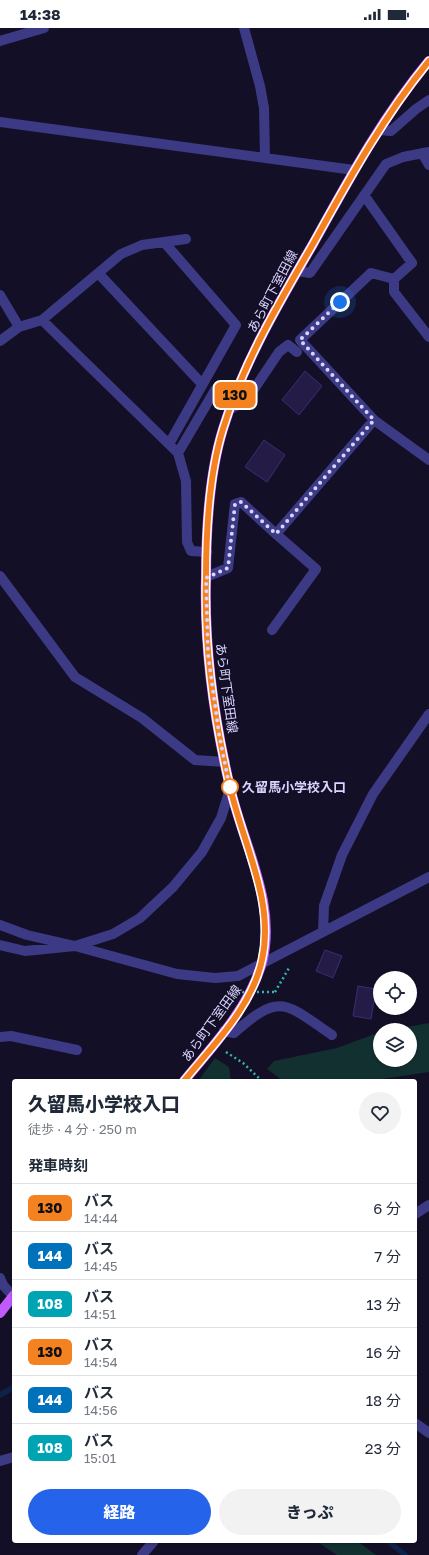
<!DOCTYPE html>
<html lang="ja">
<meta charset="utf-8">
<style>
body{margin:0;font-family:"Golos Text","Noto Sans JP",sans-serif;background:#f2f2f3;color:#1f2937;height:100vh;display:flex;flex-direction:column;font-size:15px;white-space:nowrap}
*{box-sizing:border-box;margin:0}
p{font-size:13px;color:#747a83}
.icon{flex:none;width:22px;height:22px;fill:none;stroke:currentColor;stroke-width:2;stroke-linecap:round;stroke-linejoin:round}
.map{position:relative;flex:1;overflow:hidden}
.details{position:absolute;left:12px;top:1051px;width:405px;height:464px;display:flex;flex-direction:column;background:#fff;border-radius:4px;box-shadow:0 1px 3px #0004}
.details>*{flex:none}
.badge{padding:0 8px;border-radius:6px;font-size:14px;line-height:26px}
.controls{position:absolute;left:373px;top:943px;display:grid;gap:8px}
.controls a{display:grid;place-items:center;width:44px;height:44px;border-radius:50%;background:#fff;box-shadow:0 1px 3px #0004;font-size:20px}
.you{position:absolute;width:20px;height:20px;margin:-10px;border:3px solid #fff;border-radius:50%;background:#1a73e8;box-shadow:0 0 0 6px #1a73e833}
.map>.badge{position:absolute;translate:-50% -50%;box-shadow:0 0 0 2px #fff}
h2{padding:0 16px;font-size:15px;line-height:36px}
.round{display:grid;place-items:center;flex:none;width:42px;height:42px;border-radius:21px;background:#f2f2f3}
.headline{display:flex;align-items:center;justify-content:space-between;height:68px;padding:0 16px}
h1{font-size:19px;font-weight:800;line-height:30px}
.cta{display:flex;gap:8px;margin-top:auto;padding:8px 16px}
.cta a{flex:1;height:46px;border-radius:24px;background:#2563eb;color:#fff;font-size:16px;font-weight:800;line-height:46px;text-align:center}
.cta a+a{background:#f2f2f3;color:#1f2937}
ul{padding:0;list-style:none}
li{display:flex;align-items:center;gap:12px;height:48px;padding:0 16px;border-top:1px solid #e0e1e3}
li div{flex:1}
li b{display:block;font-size:15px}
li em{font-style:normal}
li .badge{min-width:44px;font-weight:700;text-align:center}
.status{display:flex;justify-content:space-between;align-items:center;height:28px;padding:0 20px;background:#fff;direction:ltr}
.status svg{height:11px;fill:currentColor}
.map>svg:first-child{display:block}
.green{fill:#12302f}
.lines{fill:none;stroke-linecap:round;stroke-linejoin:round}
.stream{stroke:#0c2248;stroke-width:5.5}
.building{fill:#241b47;stroke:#3b2d73}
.path{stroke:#2fb8b0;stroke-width:2.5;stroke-dasharray:2 3;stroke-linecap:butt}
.minor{stroke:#3d3a85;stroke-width:10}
.major{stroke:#c25bff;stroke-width:10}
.path-bridge{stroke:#2fb8b0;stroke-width:2.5;stroke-dasharray:2 3;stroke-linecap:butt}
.line-casing{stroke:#fff;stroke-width:9}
.line{stroke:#f58220;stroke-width:6}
.walk{stroke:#d9d4ff;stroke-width:4;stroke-dasharray:0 7.2}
.stop-dot{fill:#fff;stroke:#f58220;stroke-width:2}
.labels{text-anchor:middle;stroke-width:3;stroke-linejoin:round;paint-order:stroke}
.street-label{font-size:13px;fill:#d9d4ff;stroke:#130f26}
.stop-label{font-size:13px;font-weight:bold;fill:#d9d4ff;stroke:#130f26;text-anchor:start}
</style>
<div class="status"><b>14:38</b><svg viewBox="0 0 49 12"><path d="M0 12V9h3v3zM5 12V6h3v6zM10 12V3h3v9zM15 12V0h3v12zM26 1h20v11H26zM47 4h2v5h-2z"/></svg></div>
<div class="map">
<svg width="429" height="1527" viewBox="0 0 429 1527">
<rect width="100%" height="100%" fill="#130f26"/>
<path class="green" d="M429 995V1044L369 1053H283L267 1041 274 1033 337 1020 380 1004V1032H410V1002H390Z
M215 1030 229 1039 231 1053H198Z
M316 1513H357L376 1527H337Z"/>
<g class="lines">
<path class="stream" d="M0 1367 14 1359
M388 1513 405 1527"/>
</g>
<path class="building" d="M305 343 322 358 299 387 282 372Z
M264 412 285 427 267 454 245 439Z
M325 922 342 928 333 950 316 943Z
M358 958 376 961 371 991 353 988Z"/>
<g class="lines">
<path class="path" d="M275 964 289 940
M226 1024 243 1035 262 1053"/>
<path class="minor" d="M244 0 260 58 264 80 265 130
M0 13 44 0
M0 94 354 142
M379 102 391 103 416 81 429 72
M422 125 429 137
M364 167 412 235 394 251 371 245 300 312 374 392 429 432
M164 214 236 297 169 416
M298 243 310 245 386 136 403 129 429 124
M99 246 202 356
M394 251V264L429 309
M0 267 19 299
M42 292 121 226 142 217 186 211
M0 313 19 299 42 292 178 425 186 453 187 514 191 523 207 524
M230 381 246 373 279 324 288 317 297 324
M178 425 215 362 236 365
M0 548 75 649 142 690 195 732 225 734
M206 549 228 540 235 476 241 474 276 506 374 392
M272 602 316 541 276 506
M0 897 27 907 75 918 113 906 140 890 173 859 202 824 221 790 230 761
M323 903 324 878 342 827 373 766 429 686
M0 917 25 923 75 918 177 946 215 950 238 948 429 849
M224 1003 234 1005C281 963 286 976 332 1007
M0 1009 11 1008 77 1022
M415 1186 429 1177
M0 1250 3 1257 13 1268
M415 1395 429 1405
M0 1433 14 1429
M142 1527 154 1513"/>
<path class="major" d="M184 1053C213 1018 247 982 261 938 279 878 243 817 230 759 214 691 204 620 206 550 206 502 209 446 223 401 243 335 279 275 313 216 348 153 383 88 429 33
M0 1285 14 1267"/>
<path class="path-bridge" d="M232 964H275"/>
</g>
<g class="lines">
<g class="line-casing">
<path id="line" d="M184 1053C213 1017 252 979 262 932 275 873 243 816 230 759 214 691 204 620 206 550 206 502 209 446 223 401 243 335 279 275 313 216 348 153 383 89 429 33"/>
</g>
<use href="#line" class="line"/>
<path class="walk" d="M230 759V761L219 706 208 626 206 550 228 540 235 476 241 474 276 506 374 392 300 312 340 274"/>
</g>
<circle class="stop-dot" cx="230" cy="759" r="8"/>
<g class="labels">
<g class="street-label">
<text transform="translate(272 263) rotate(-62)" y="5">あら町下室田線</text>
<text transform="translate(227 660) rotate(82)" y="5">あら町下室田線</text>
<text transform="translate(211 995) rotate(-54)" y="5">あら町下室田線</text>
</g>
<g class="stop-label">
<text x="242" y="764">久留馬小学校入口</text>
</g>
</g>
</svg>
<div class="controls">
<a><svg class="icon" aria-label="locate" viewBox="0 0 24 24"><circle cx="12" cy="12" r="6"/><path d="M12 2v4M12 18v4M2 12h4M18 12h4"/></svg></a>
<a><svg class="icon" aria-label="layers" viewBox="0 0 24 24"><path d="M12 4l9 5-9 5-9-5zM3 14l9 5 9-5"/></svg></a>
</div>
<div class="you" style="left:340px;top:274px"></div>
<b class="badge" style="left:235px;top:367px;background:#f58220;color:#111">130</b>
<section class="details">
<div class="headline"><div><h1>久留馬小学校入口</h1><p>徒歩 · 4 分 · 250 m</p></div><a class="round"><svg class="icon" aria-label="heart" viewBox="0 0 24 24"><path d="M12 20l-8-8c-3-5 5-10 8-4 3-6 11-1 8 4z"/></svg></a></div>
<h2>発車時刻</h2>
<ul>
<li><span class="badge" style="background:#f58220;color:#111">130</span><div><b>バス</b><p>14:44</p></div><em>6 分</em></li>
<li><span class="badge" style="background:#0072bc;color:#fff">144</span><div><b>バス</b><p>14:45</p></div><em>7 分</em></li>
<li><span class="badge" style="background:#00a3b4;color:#fff">108</span><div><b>バス</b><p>14:51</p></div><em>13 分</em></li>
<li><span class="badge" style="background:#f58220;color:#111">130</span><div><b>バス</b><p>14:54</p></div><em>16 分</em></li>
<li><span class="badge" style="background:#0072bc;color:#fff">144</span><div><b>バス</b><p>14:56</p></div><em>18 分</em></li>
<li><span class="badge" style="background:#00a3b4;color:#fff">108</span><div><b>バス</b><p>15:01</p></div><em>23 分</em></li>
</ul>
<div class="cta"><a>経路</a><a>きっぷ</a></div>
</section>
</div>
